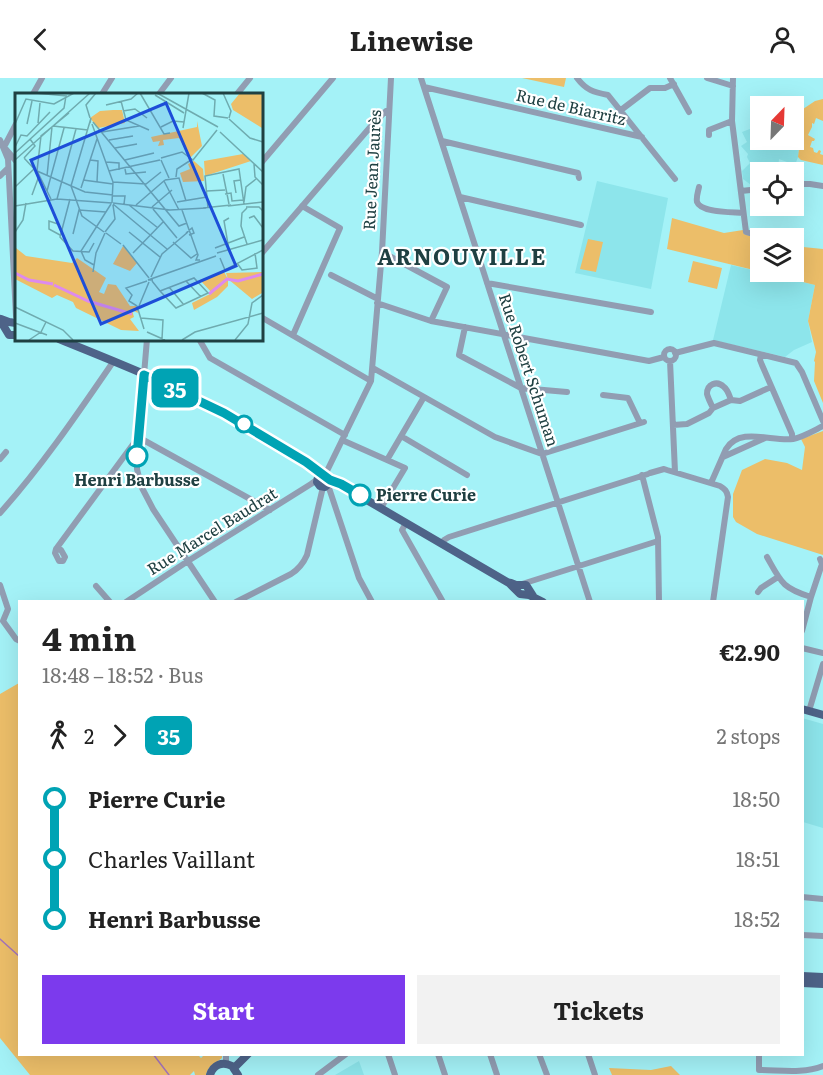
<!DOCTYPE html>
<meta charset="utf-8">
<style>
body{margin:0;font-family:Literata,serif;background:#f2f2f2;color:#222;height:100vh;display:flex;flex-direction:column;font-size:22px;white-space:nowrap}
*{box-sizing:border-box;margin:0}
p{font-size:20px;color:#767676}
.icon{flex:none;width:33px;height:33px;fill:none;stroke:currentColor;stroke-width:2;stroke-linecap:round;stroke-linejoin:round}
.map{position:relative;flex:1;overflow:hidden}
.sheet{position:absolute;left:18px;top:522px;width:786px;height:456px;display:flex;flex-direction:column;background:#fff;border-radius:0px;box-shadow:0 6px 24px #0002}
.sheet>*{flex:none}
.badge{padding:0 12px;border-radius:9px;font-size:21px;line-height:39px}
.needle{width:39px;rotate:23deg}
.fabs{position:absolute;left:750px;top:18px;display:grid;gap:12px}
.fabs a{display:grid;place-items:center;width:54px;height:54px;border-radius:0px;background:#fff;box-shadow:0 6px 24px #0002;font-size:30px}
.map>.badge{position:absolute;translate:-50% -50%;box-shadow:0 0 0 3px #fff}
.legs{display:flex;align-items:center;gap:9px;height:66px;padding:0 24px;font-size:20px}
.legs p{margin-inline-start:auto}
.headline{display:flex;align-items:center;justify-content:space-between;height:102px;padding:0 24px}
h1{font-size:33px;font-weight:700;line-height:45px}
.action{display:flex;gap:12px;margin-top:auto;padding:12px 24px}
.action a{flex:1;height:69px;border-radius:0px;background:#7c3aed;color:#fff;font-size:24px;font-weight:700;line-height:69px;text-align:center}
.action a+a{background:#f2f2f2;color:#222}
ul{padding:0 24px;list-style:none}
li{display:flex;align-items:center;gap:21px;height:60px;font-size:22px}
li i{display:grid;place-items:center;width:9px;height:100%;margin:0 8px;background:currentColor}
li i::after{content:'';width:15px;height:15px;margin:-8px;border:4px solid;border-radius:50%;background:#fff}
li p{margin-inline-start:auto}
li:first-child i{background:linear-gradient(#0000 50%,currentColor 0)}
li:last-child i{background:linear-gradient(currentColor 50%,#0000 0)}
header{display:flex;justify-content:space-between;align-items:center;height:78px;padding:0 24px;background:#fff;font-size:27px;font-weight:700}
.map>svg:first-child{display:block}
.built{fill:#8de5eb}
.green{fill:#ecbe69}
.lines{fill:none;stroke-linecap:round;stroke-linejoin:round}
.stream{stroke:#a474ba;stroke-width:1.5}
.minor{stroke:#919db2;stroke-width:6}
.major{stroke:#4e6388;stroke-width:8}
.line-1-casing{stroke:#fff;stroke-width:14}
.line-1{stroke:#00a3b4;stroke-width:9}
.stop-1-dot{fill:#fff;stroke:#00a3b4;stroke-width:3}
.labels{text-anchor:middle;stroke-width:4.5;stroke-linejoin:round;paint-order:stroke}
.street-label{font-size:16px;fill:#1f4042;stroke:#fff}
.stop-label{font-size:16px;font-weight:bold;fill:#1f4042;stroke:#fff}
.district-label{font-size:22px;font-weight:bold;letter-spacing:1.5px;fill:#1f4042;stroke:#fff}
.inset-river{fill:none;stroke:#dd8aed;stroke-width:3}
.inset-road{fill:none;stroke:#6fabaf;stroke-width:1.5}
.view{fill:#1d4ed8;fill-opacity:0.15;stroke:#1d4ed8;stroke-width:3}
.inset-edge{fill:none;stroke:#1f4042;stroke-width:3}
</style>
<header><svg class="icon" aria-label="back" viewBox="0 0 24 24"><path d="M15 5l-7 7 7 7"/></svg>Linewise<svg class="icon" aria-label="person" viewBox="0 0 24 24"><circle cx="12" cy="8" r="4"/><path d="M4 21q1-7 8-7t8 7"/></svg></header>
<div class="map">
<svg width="823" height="997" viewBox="0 0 823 997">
<rect width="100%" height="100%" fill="#a4f2f7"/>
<path class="built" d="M760 47V62H794V59H797L800 63 798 79 795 87 779 81 778 94H760V106L751 107 743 101 742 93 750 85 747 79 748 76 741 68 747 64 742 54Z
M597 103 668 120 651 211 575 195Z
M731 187 815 207 808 243 812 264 794 272 785 279 713 262Z
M802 640 823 646V750L803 744Z
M359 983 364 997H335Z"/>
<path class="green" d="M522 0H566L564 9Z
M823 21V43L816 40 814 46 812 45V49L808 57 815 61 814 63H812L810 69 813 70 814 74 817 75 819 72 821 73 820 76 823 77V87L801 82 798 79 800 63 797 59H794V37L815 23Z
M672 140 724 155 743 152 744 156 760 161V194H794V165H797L803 169 823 171V325L814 303 815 284 814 283 816 274 808 243 815 207 667 171Z
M588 161 603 164 596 194 580 191Z
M693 183 722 190 717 211 688 204Z
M823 353V477L757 456 736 444 733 439V416L742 392 765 381 787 385 802 392 805 369 801 361Z
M19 605 20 976H197L201 980 204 977H222V980C215 986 208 987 206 997H195L194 993 190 997H30L0 960V616Z
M671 988 680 997H612L609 990 651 992Z"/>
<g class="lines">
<path class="stream" d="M0 861 20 879
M153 976 169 997"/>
<path class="minor" d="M421 0 590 524
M577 0C586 12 593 14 608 17L675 101
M670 0 689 34
M707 0 733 8
M733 0 732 43 746 154 766 160
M424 9 642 59
M33 16 42 0
M102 16 112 0
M159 16 171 0
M237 16 250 0
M621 32 650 10H665L674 6
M16 46 4 69 16 83
M709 57V52L732 43
M0 62 8 81 16 238
M442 63 578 95 579 100
M261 85 333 0
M0 98 8 90
M794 106H810L823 108
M699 109C698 114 696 119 697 124 701 135 733 134 743 135
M741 113 760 111
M460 119 581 147
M382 174 447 209 431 243
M261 176 372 47 386 33 389 34
M331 197 378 221
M487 205 651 234
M377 225 431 243 649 283 664 279
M261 239 371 303
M465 249 459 277 521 310 567 314
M293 257 340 150 302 128
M147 261 137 380V391L141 408 153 431 215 524
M199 261 210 280 345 357
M664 277a6 6 0 1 1 12 0a6 6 0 1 1-12 0Z
M675 275 714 265 796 285 802 294 823 343
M761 277 760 282 762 287 792 356V361
M670 283 675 394
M373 290 495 359 542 376 644 344
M603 317 628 320 640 345
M731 322 740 323 771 309
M713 330C711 326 708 320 707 316 707 306 717 302 724 309 728 312 729 317 731 322
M673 347 687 346 709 335 713 330 731 322
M401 358 467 397
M342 362 405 390 381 430
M723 379 765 360
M0 381 6 374
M387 382 424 319
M650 395 664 391 667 392 720 408C725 411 727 413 728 419L713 524
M325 397 371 303 382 174 391 0
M642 397 658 459 659 524
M711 405 726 371C740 348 772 364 793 361 803 359 813 353 823 348
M328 407 359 500 372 524
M0 435C42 388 78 335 113 284
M406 445 402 452 443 524
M442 466 444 462 449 459 648 396
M56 471 61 472 65 479 63 483H59L55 475 56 471 134 365 138 359 270 432
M767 479C781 504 782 510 811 519
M522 506 658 463
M0 507 8 531 3 543 16 561 20 563
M96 508 110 524
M758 514 761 510 778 499
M126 524 188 483 311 406 318 401
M236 524 291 496C299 491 303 486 307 477L323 409
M802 553 811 519 822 486 820 481
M802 570 823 575
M809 633 823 586
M802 819 823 821
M802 857 823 858
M226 976V986
M388 976 395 997
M438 976 445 997
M490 976 497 997
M539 976 547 997
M588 976 595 997
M759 976V992C780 992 803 996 823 988
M318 997 346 976"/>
<path class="major" d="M1 241 9 244 16 245
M0 242 9 257H16
M59 261C115 284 173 306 226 336 260 354 292 375 323 397
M327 398 322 397 318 399 317 404 320 408 325 409 330 405 335 404
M329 400 509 505 520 516 529 517 543 524
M511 505 516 507H526L533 518
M802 631 823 637
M802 898 823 899
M802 905 823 906
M234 990 248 976
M210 997C213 987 222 983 232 988L238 997"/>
</g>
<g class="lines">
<g class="line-1-casing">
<path id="line-1" d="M137 378 144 297 224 335 306 384 330 402 341 406 360 417"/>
</g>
<use href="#line-1" class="line-1"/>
</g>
<g class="stop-1-dot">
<circle cx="244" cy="346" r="8"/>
<circle cx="137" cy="378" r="10"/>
<circle cx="360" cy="417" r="10"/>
</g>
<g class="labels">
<g class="street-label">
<text transform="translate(571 29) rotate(13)" y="6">Rue de Biarritz</text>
<text transform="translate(372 92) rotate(-87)" y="6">Rue Jean Jaurès</text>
<text transform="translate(529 292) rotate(72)" y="6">Rue Robert Schuman</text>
<text transform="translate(212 453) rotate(-32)" y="6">Rue Marcel Baudrat</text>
</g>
<g class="stop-label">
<text x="137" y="408">Henri Barbusse</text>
<text x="376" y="423" text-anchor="start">Pierre Curie</text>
</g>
<g class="district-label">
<text x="462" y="187">ARNOUVILLE</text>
</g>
</g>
<g transform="translate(15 15)">
<rect width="248" height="248" fill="#a4f2f7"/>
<path d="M225 0H247V35L218 17 216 11ZM98 17H107L110 30 83 35 75 25 85 18ZM182 28 187 53 175 65 164 45 148 47 149 52 143 53 145 48 138 49 136 44 182 34ZM228 61 236 68 190 83 189 68ZM179 68 188 76 189 88 168 89 165 80 175 76 173 71ZM108 153 122 170 115 178 98 171ZM1 155 11 163 57 170 62 165 91 185 84 199 89 201 93 191 101 192 115 213H121L123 220 117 217 119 224 115 226 124 238 106 237 61 215 58 209 42 202 37 205 0 186ZM209 179 213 186 211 180 247 179V200L237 206 213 186V193L202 204 179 217 177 210 197 200 185 187Z" fill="#ecbe69"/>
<path class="inset-river" d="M0 180 14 187 38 191M39 192 73 208 117 221M194 201 212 186 223 188 248 181"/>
<path class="inset-road" d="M20 0 52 3M125 0 149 41 155 40M142 0 203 34M187 0 200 7 199 23 213 25M208 0 216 18 214 25M140 2 169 20M106 8 111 27 134 37M91 12 116 6 123 0M108 18 120 16 132 25M54 20 26 43 22 78 70 99 98 102M75 25 71 12 81 0M214 26 235 45 248 49M78 29 164 133 172 130M23 30 25 10M75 30 76 25 56 93 67 123 89 139M0 31 11 6 39 11 59 0M12 31 17 8M77 31 98 89 97 110M38 33 73 37M146 34 158 28 169 29M168 35 174 0M87 39 124 33M205 39 248 79M94 47 118 43M0 54 6 42 12 43 35 19M100 55 122 51M0 60 49 15 51 3M9 65 23 80 36 106M9 65 20 53 15 46M146 65 167 59 178 67 202 37M0 67 75 0M75 67 83 68 82 89M110 67 139 60M146 67 154 85M91 69 104 70V77M239 71 240 84 248 92M110 76 111 81 131 79M94 78 145 67M208 81 214 111M32 83 37 34M161 84 162 76 176 67M68 87 98 91M150 87 164 85 171 108M149 88 164 117M98 89 131 91 146 79M0 94 19 76M66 95 82 46M32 98 49 35M192 98 210 97M221 100 219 88 226 87M210 101 216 100 217 108 228 107M17 102 24 83M98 103H110L109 111M42 106 61 36M55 106 45 144 58 158 74 159 79 150M162 109 192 104M229 109 231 94 241 86M98 110 155 117 191 115M98 111 152 156M114 112 143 135M121 112 150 87M0 113 42 106 97 110M213 113 248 109M137 114 157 97M231 114H244L248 118M188 115 216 112M193 115 190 83 224 76 229 111M232 115 227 120 226 133 232 151M138 116 162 145M167 117 183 162 181 167H185M234 125 239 123 248 135M43 131 34 128V136L45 142M0 139 8 127 11 110M90 139 100 126 98 112M114 139 145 164M91 140 106 151M171 140 177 135 179 140 174 142M58 141 64 117 91 119M158 149 176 165 182 161M108 152 134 185M200 155 229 144M214 157 209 128 214 125M118 160 149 128M202 160 248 147M205 165 210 177 248 157M222 170 227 177 242 175 240 160M79 172 70 167 66 158 96 111M78 179 81 160 90 140M136 184 147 161 173 139M138 187H133L201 163M137 188 145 198 161 215 193 200 179 185 145 198M171 188 186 204M154 194 169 212M122 213 114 208 117 202 111 195 132 188M124 213 134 189M0 214 48 237 58 247M123 218 122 213 129 236M126 225 148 227 147 246M0 230 32 242M132 239 150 247M14 247 26 239 31 229M167 247 180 239 248 220M220 247 233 231 237 210 248 202"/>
<path class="view" d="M151 10 221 173 86 231 16 67Z"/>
<rect width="248" height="248" class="inset-edge"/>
</g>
</svg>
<div class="fabs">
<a><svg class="needle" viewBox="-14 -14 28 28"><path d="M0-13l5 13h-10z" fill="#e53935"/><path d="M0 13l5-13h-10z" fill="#767676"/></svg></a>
<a><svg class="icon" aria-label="locate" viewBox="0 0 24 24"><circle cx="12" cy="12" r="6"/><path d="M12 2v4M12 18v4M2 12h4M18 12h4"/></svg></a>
<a><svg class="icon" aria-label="layers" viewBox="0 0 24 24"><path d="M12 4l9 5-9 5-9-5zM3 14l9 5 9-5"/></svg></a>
</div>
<b class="badge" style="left:175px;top:310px;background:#00a3b4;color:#fff">35</b>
<section class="sheet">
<div class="headline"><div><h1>4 min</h1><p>18:48 – 18:52 · Bus</p></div><b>€2.90</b></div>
<div class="legs"><svg class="icon" aria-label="walk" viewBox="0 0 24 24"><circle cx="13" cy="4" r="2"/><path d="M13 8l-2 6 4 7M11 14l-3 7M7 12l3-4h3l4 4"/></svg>2<svg class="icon" aria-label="forward" viewBox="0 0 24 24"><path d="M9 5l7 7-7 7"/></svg><b class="badge" style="background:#00a3b4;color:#fff">35</b><p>2 stops</p></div>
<ul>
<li><i style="color:#00a3b4"></i><b>Pierre Curie</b><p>18:50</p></li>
<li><i style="color:#00a3b4"></i><span>Charles Vaillant</span><p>18:51</p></li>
<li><i style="color:#00a3b4"></i><b>Henri Barbusse</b><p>18:52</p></li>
</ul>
<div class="action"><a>Start</a><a>Tickets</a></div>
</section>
</div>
